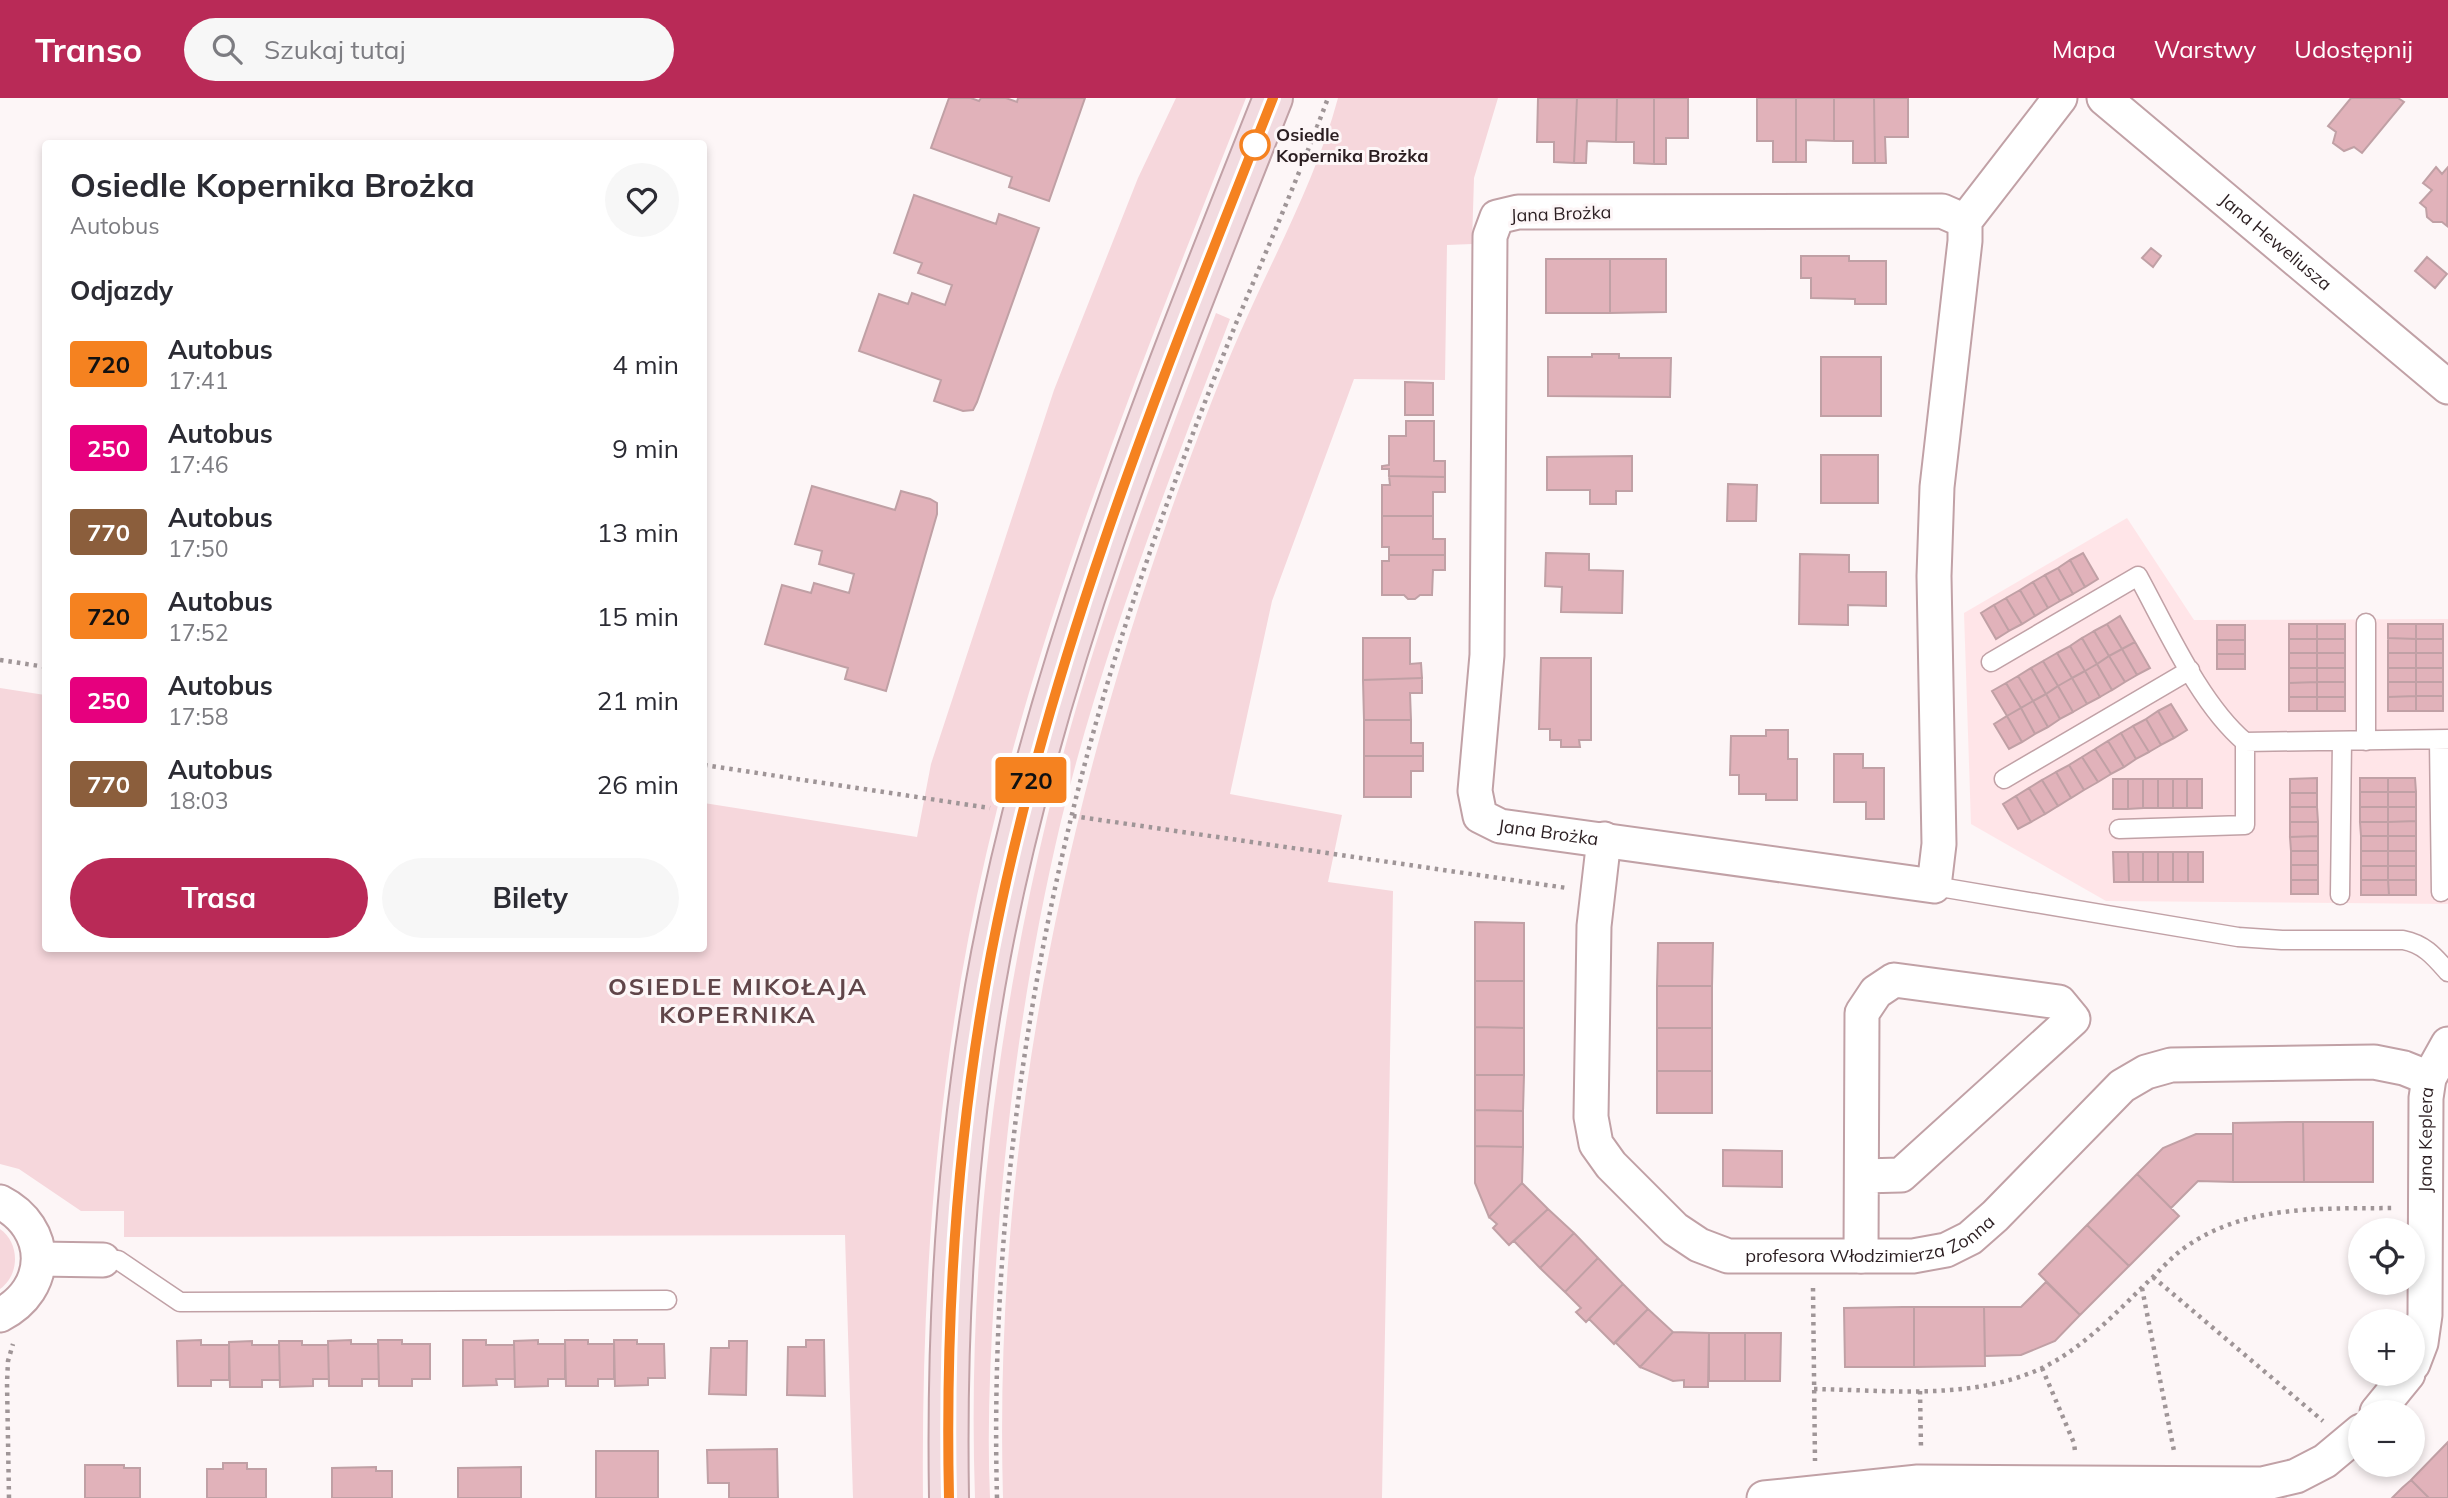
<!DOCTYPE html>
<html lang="pl">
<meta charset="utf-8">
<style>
body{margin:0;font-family:Mulish,sans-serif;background:#f7f7f7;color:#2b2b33;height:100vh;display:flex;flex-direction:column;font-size:26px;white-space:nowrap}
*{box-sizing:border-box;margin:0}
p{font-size:23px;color:#7c7c81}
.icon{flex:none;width:38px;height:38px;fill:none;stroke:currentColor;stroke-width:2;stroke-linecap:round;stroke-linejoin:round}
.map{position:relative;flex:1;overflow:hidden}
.panel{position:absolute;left:42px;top:42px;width:665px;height:812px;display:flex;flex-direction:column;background:#fff;border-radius:7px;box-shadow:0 4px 10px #0003}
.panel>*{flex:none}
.badge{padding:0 14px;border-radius:5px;font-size:24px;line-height:46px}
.tools{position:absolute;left:2348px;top:1120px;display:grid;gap:14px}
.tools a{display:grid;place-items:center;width:77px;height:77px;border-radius:50%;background:#fff;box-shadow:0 4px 10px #0003;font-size:35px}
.map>.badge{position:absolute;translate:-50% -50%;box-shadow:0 0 0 4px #fff}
h2{padding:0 28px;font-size:26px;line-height:63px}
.round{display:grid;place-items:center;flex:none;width:74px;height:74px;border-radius:37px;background:#f7f7f7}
.overview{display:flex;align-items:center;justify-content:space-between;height:119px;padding:0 28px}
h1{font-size:33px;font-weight:700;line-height:52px}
.button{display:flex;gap:14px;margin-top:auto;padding:14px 28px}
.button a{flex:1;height:80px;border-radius:42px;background:#b92a57;color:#fff;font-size:28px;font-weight:700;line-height:80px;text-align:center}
.button a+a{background:#f7f7f7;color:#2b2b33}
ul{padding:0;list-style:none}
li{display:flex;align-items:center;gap:21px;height:84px;padding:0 28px}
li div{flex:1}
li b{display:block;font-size:26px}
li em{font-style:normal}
li .badge{min-width:77px;font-weight:700;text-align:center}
header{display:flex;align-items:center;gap:42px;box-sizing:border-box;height:98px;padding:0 35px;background:#b92a57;color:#fff}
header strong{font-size:33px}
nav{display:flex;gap:38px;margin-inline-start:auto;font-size:24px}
.search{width:490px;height:63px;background:#f7f7f7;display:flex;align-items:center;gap:18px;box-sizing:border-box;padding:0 24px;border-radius:38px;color:#7c7c81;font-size:26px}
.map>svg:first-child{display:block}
.built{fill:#ffe5e8}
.green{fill:#f6d7dc}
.building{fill:#e1b2ba;stroke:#c0a0a5;stroke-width:2}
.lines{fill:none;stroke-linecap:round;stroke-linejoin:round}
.lane-casing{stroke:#c1a1a6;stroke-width:21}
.street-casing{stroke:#c1a1a6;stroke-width:37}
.secondary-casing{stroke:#c1a1a6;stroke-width:42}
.path{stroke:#9f9597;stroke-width:4.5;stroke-dasharray:3.5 5;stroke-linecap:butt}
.lane{stroke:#fff;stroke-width:18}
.street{stroke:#fff;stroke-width:33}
.secondary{stroke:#f2dbe0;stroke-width:38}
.line-casing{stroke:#fff;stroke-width:16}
.line{stroke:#f58220;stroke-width:10}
.stop-dot{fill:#fff;stroke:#f58220;stroke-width:3.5}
.labels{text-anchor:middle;stroke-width:6;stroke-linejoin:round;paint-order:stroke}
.stop-label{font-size:18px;font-weight:bold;fill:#2b1e21;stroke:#fdf6f7;text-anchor:start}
.street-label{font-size:18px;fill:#2b1e21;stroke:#fdf6f7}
.district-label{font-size:24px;font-weight:bold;letter-spacing:2px;fill:#604549;stroke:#fdf6f7}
</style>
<header>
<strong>Transo</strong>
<div class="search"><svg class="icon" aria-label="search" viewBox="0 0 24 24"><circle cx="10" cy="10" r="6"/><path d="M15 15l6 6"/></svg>Szukaj tutaj</div>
<nav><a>Mapa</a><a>Warstwy</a><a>Udostępnij</a></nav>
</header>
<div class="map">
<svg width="2448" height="1400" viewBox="0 0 2448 1400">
<rect width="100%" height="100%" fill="#fdf6f7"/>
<path class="built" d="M2127 420 2194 522 2448 521V806L2106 803 1971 726 1964 515Z"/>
<path class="green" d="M1176 0H1246C1148 248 1047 495 986 757 937 968 921 1184 923 1400H853L845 1137 124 1139V1113H81L19 1071 0 1066V590L45 597 46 850H704V705L917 739 931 666 1054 292 1138 80Z
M1338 0H1498L1474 80 1472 146 1447 147 1445 282 1354 281 1272 503 1230 696 1342 717 1328 784 1393 793 1382 1400H1003C993 1044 1064 704 1186 371 1203 326 1220 280 1240 235 1274 157 1316 82 1338 0Z
M1216 215 1230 221C1167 386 1103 551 1061 723 1024 879 1003 1039 994 1199 990 1266 987 1333 990 1400H975C967 1175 994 939 1047 720 1088 547 1152 381 1216 215Z
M0 1131C20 1145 20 1177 0 1191Z"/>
<path class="building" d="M949 0H971L979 3 981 0H1006L1017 4 1018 0H1085L1049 103 1009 89 1012 79 931 50Z
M1538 0H1577L1574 65 1554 64V44H1537Z
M1577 0H1617L1616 44 1587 43 1586 65H1574Z
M1617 0H1654V66L1634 65V44H1616Z
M1654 0H1688V40H1666V66H1654Z
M1757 0H1796V64H1773V43H1757Z
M1796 0H1834V43L1806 42V64H1796Z
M1834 0H1874L1875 65H1853V43H1834Z
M1874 0H1908V39H1885L1886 65H1875Z
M2351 0H2398L2404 4 2362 55 2354 49 2344 53 2333 45 2336 34 2328 28Z
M2436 69 2442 76 2448 69 2447 128 2442 124H2433L2427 119 2426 110 2420 105 2432 92 2423 85Z
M914 97 996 126 999 116 1039 130 977 304 973 312 963 313 934 303 941 282 859 253 879 196 908 206 912 195 945 207 952 187 918 175 922 165 894 155Z
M2151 150 2161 158 2153 169 2142 160Z
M1801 158H1849V163H1886V206H1855V201L1811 200V180H1801Z
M2427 159 2447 176 2435 190 2415 173Z
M1546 161H1610V215H1546Z
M1610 161H1666V214L1610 215Z
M1592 256H1619V260H1671L1670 299 1548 298V259H1592Z
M1821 259H1881V318H1821Z
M1405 284 1433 285V317H1405Z
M1406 323H1434V363H1445V379L1389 378V371H1382V368L1389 367V338H1406Z
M1821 357H1878V405H1821Z
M1632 358V393H1616V406H1590V392H1547V359Z
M1389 378 1445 379V394H1433V418H1382V387H1390Z
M1728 386 1757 387 1756 423H1727Z
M812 388 895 412 901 393 930 401 937 405V416L886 593 845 581 848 570 765 546 782 487 811 495 814 485 849 495 854 476 819 466 822 453 795 446Z
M1382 418H1433V441H1445V457H1389V449H1382Z
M1546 455 1589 456V472L1623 473 1622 515 1561 514 1562 489 1545 488Z
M2083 455 2098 481 2085 489 2070 462Z
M1800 456 1849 457V474H1886V508L1848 507V527L1799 526Z
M1389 457H1445V472H1433L1432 497H1420L1415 501H1408L1404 497H1382V463H1389Z
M2070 462 2085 489 2073 496 2058 470Z
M2058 470 2073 496 2060 503 2045 477Z
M2045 477 2060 503 2048 510 2033 484Z
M2033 484 2048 510 2035 518 2020 492Z
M2020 492 2035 518 2022 526 2006 500Z
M2006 500 2022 526 2009 533 1994 507Z
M1994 507 2009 533 1996 541 1981 515Z
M2120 518 2135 544 2122 551 2107 526Z
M2107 526 2122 551 2109 558 2094 533Z
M2289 526H2317V541H2289Z
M2317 526H2345V541H2317Z
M2388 526H2416V541L2388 540Z
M2416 526H2443V541H2416Z
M2217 527H2245V542H2217Z
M2094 533 2109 558 2097 566 2082 540Z
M1363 540H1410V566L1421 565 1422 580 1363 582Z
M2082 540 2097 566 2085 573 2070 548Z
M2388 540 2416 541V555H2388Z
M2289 541H2317V555H2289Z
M2317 541H2345V555H2317Z
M2416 541H2443V555H2416Z
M2217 542H2245V556H2217Z
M2135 544 2150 570 2137 577 2122 551Z
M2070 548 2085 573 2072 580 2057 555Z
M2122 551 2137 577 2125 584 2109 558Z
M2057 555 2072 580 2058 588 2043 563Z
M2289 555H2317V570H2289Z
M2317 555H2345V570H2317Z
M2388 555H2416V570H2388Z
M2416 555H2443V570H2416Z
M2217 556H2245V571H2217Z
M2109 558 2125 584 2112 592 2097 566Z
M1541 560H1591V642H1579L1580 649H1561V642H1550V631H1539Z
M2043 563 2058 588 2046 596 2031 570Z
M2097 566 2112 592 2100 599 2085 573Z
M2031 570 2046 596 2033 603 2018 578Z
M2289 570H2317V584L2289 585Z
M2317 570H2345V584H2317Z
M2388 570H2416V584H2388Z
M2416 570H2443V584H2416Z
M2085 573 2100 599 2087 606 2072 580Z
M2018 578 2033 603 2021 610 2006 585Z
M1422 580V595H1410L1411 622H1364L1363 582Z
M2072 580 2087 606 2073 614 2058 588Z
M2317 584H2345V599H2317Z
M2317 584V599H2289V585Z
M2388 584H2416V598L2388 599Z
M2416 584H2443V598H2416Z
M2006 585 2021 610 2007 618 1992 593Z
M2058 588 2073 614 2060 621 2046 596Z
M2046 596 2060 621 2048 629 2033 603Z
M2416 598H2443V613H2416Z
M2416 598V613H2388V599Z
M2289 599H2317V613H2289Z
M2317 599H2345V613H2317Z
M2033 603 2048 629 2035 636 2021 610Z
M2171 606 2187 632 2174 640 2158 613Z
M2021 610 2035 636 2022 644 2007 618Z
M2158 613 2174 640 2161 647 2146 621Z
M2007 618 2022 644 2009 651 1994 626Z
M2146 621 2161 647 2149 654 2133 628Z
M1364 622H1411V645H1423V658H1364Z
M2133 628 2149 654 2136 661 2121 635Z
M1766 632H1788V661H1797V702H1766V696H1739V677H1730L1731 638H1766Z
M2121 635 2136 661 2124 669 2108 643Z
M2108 643 2124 669 2111 676 2095 651Z
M2095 651 2111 676 2098 684 2082 659Z
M1834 656H1863V670H1884V721H1866V704H1834Z
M1364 658H1423V673H1411V699H1364Z
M2082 659 2098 684 2084 692 2069 667Z
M2069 667 2084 692 2071 700 2056 674Z
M2056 674 2071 700 2058 708 2042 682Z
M2317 680V695H2290V681Z
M2360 680H2388V694H2360Z
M2388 680H2415L2416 694H2388Z
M2113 681H2128V711H2113Z
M2128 681H2143V710L2128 711Z
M2143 681H2158V710H2143Z
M2158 681H2173V710H2158Z
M2173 681H2187V710H2173Z
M2187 681H2202V710H2187Z
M2042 682 2058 708 2045 716 2029 690Z
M2029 690 2045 716 2031 724 2016 698Z
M2360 694H2388V709H2360Z
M2388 694H2416V709H2388Z
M2290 695H2317V709H2290Z
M2016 698 2031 724 2018 731 2003 706Z
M2290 709H2317L2318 724H2290Z
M2360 709H2388V724H2360Z
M2388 709H2416V723L2388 724Z
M2416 723V738H2388V724Z
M2290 724H2318V738L2290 739Z
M2360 724H2388V738H2361Z
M2318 738V753H2291L2290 739Z
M2361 738H2388V753H2361Z
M2388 738H2416V753H2388Z
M2291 753H2318V767H2291Z
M2361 753H2388V768H2361Z
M2388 753H2416V768H2388Z
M2113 754H2128L2129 784H2114Z
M2128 754H2143V784H2129Z
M2143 754H2158V784H2143Z
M2158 754H2173V784H2158Z
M2173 754H2188V784H2173Z
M2188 754H2203V784H2188Z
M2291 767H2318V782H2291Z
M2361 768H2388V782H2361Z
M2388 768H2416V782H2388Z
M2291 782H2318V796H2291Z
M2361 782H2388L2389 797H2361Z
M2388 782H2416V797H2389Z
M1475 824 1524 825V883H1475Z
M1658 845H1713L1712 888H1657Z
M1475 883H1524V930L1475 929Z
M1657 888H1712V930H1657Z
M1475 929 1524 930V977H1475Z
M1657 930H1712V973H1657Z
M1657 973H1712V1015H1657Z
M1475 977H1524L1523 1013 1475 1012Z
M1475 1012 1523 1013V1049L1475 1048Z
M2291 1024H2303L2304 1084H2233V1025Z
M2303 1024H2373V1084H2304Z
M2196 1036H2233V1084L2198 1083 2171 1110 2137 1076 2163 1050Z
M1475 1048 1523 1049 1522 1085 1489 1119 1475 1085Z
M1723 1052 1782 1053V1089L1723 1088Z
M2137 1076 2179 1118 2129 1168 2087 1127Z
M1522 1085 1548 1111 1509 1147 1493 1130 1497 1126 1489 1119Z
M1548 1111 1574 1135 1540 1170 1514 1143Z
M2087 1127 2129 1168 2080 1217 2039 1176Z
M1574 1135 1598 1160 1565 1194 1540 1170Z
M1598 1160 1623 1186 1586 1224 1576 1214 1581 1210 1565 1194Z
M2046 1184 2080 1217 2055 1243 2021 1257 1985 1258 1984 1209H2021Z
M1623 1186 1648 1211 1614 1246 1589 1221Z
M1903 1209H1914V1269H1845L1844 1210Z
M1914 1209H1984L1985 1268 1914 1269Z
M1648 1211 1673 1234 1640 1269 1615 1244Z
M1673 1234 1709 1235 1708 1289H1684V1282L1673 1283 1640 1269Z
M1709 1235H1745V1283H1709Z
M1745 1235H1781L1780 1283H1745Z
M201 1242V1247H229V1282H211V1288H178L177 1243Z
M351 1242V1246H378L379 1281H362V1288H329L328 1243Z
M378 1242H402V1246H430V1281H412V1288H379Z
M463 1242H486V1247H514L515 1281H496L497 1287 463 1288Z
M538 1242V1246H565V1281H548V1288L515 1289 514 1243Z
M565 1242H588V1246H614V1281H598V1288H566Z
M614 1242H637V1246H664L665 1280H648V1287L615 1288Z
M806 1242H824L825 1298 787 1297 788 1249H806Z
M252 1243V1247H279L280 1282H262V1289H230L229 1244Z
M279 1243H302V1247H328L329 1281H313V1288L280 1289Z
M729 1243H747L746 1297 709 1296 711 1250H729Z
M2448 1344V1400H2429L2411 1382Z
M777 1351 778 1400H729V1385H708L707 1352Z
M596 1353H658V1400H596Z
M223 1365H247V1371H266V1400H207V1371H223Z
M85 1367H124V1370H140V1400H85Z
M376 1369V1373H392V1400H332V1370Z
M521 1369V1400H458V1370Z
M2411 1382 2429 1400H2392L2402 1390Z"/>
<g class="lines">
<g class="lane-casing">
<path id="lane" d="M2366 525V643
M1991 564 2138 478C2167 531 2200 606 2245 644V727L2119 731
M2439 642 2441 794
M2245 644 2448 641
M2004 681 2190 572
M1934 788 2238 839 2282 842H2403C2424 846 2434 858 2448 874
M2340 797 2342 643
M103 1162H118L180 1204 667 1202"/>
</g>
<g class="street-casing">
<g id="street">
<path id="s1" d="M2104 0 2448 289"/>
<path id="s2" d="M1965 123 1942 113 1518 114 1497 119 1490 138 1487 557 1475 693 1480 718 1500 728 1934 788 1939 746 1934 478 1937 389 1965 143V123L2060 0"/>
<path id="s3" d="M1604 741 1594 828 1591 1019 1596 1046 1611 1067 1675 1131 1699 1147 1728 1158H1913L1946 1152 1970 1140 1995 1118 2122 988 2146 974 2171 967 2374 964 2404 970 2429 980"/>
<path d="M0 1104C51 1130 51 1191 0 1217"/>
<path d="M1861 1158 1862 915 1876 894 1894 882 2059 904 2073 921 1901 1077 1863 1078"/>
<path d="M39 1161 103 1162"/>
<path id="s4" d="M2413 1266 2421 1245 2425 1217 2426 1000 2429 980 2448 946"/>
<path d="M2377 1314 2408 1276"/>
<path d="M1764 1400 1918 1384 2262 1386 2296 1378 2325 1363 2361 1333"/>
</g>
</g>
<g class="secondary-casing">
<path id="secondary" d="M949 1400C946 1219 957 1035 991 856 1048 559 1162 280 1273 0"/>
</g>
<path class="path" d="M0 562 46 569
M704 667 990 710
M1073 718 1567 790
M2153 1179 2323 1323
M1813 1190 1815 1363
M2142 1190 2174 1353
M2042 1270 2074 1345 2075 1353
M1814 1291C1883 1292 1959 1301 2025 1277 2077 1259 2116 1214 2155 1177 2165 1167 2175 1156 2187 1148 2248 1106 2322 1111 2393 1110
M1920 1293 1921 1351
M9 1400 7 1285 8 1263 13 1246
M997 1400C989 1099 1037 796 1131 510 1163 413 1199 317 1237 223 1268 149 1300 75 1328 0"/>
<use href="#lane" class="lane"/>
<use href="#street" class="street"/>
<use href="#secondary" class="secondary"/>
</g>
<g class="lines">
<g class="line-casing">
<path id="line" d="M949 1400C945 1219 957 1035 991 856 1048 559 1162 280 1273 0"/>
</g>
<use href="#line" class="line"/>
</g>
<circle class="stop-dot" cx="1255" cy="47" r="14"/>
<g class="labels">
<g class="stop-label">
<text x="1276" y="43">Osiedle<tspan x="1276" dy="21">Kopernika Brożka</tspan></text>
</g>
<g class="street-label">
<text transform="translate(1561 116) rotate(-2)" y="6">Jana Brożka</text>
<text dy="6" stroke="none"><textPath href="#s1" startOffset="224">Jana Heweliusza</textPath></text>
<text dy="6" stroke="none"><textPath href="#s2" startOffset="1143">Jana Brożka</textPath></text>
<text dy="6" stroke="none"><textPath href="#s4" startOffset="226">Jana Keplera</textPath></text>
<text dy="6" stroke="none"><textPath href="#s3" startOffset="628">profesora Włodzimierza Zonna</textPath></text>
</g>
<g class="district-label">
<text x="738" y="897">OSIEDLE MIKOŁAJA<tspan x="738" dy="28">KOPERNIKA</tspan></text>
</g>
</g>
</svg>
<div class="tools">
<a><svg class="icon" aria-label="locate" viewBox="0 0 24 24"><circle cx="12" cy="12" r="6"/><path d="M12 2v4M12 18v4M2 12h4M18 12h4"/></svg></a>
<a>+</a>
<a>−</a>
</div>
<b class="badge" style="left:1031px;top:682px;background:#f58220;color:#111">720</b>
<section class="panel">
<div class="overview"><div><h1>Osiedle Kopernika Brożka</h1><p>Autobus</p></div><a class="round"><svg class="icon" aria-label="heart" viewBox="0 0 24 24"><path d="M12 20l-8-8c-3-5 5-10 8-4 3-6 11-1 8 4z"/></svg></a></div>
<h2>Odjazdy</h2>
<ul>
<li><span class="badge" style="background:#f58220;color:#111">720</span><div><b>Autobus</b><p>17:41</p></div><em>4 min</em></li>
<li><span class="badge" style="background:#e6007e;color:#fff">250</span><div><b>Autobus</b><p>17:46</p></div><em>9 min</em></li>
<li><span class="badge" style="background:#8b5e3c;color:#fff">770</span><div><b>Autobus</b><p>17:50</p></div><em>13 min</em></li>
<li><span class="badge" style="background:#f58220;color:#111">720</span><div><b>Autobus</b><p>17:52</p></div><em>15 min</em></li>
<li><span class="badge" style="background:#e6007e;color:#fff">250</span><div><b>Autobus</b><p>17:58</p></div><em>21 min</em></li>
<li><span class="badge" style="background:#8b5e3c;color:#fff">770</span><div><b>Autobus</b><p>18:03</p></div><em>26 min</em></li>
</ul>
<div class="button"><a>Trasa</a><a>Bilety</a></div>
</section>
</div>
